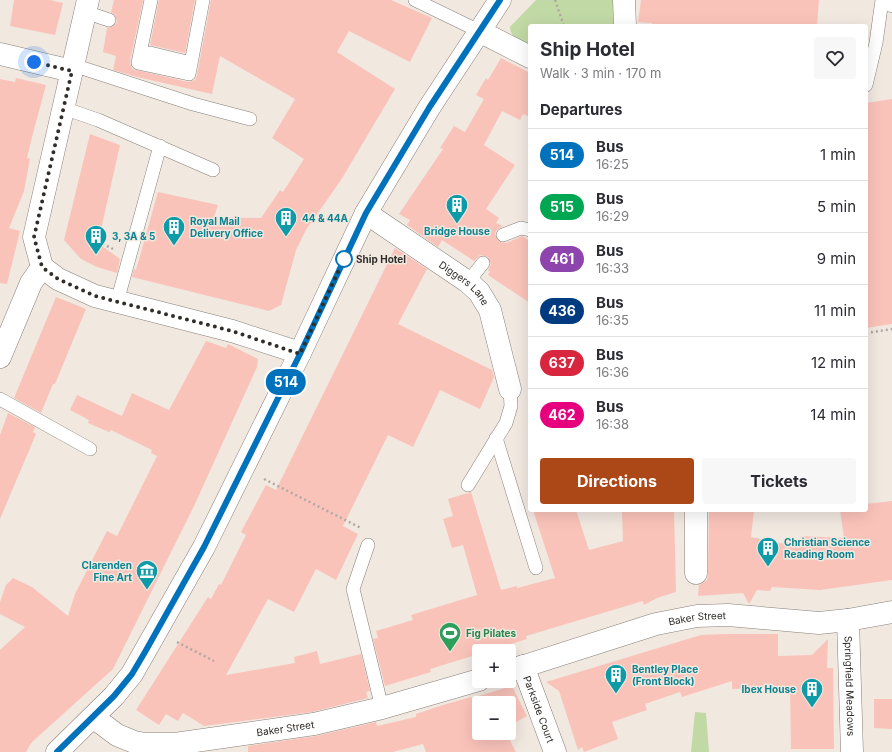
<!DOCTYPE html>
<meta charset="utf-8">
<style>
body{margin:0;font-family:Inter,sans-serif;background:#f7f7f7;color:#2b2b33;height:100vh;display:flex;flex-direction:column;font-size:15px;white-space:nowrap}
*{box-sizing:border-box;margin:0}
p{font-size:13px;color:#7c7c81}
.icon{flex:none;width:22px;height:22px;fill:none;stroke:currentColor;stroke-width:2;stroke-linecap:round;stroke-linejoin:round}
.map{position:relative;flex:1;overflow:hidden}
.sheet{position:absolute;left:528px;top:24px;width:340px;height:488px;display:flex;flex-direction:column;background:#fff;border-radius:4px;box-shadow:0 4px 16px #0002}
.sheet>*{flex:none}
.badge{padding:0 8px;border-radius:13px;font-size:14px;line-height:26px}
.tools{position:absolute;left:472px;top:644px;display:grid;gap:8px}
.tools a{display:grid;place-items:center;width:44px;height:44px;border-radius:4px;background:#fff;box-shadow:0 4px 16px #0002;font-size:20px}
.you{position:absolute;width:20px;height:20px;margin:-10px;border:3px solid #fff;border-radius:50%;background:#1a73e8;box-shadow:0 0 0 6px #1a73e833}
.map>.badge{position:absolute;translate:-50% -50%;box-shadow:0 0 0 2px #fff}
h2{padding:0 12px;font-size:15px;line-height:36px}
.round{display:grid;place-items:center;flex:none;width:42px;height:42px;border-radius:4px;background:#f7f7f7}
.summary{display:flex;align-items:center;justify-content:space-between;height:68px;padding:0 12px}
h1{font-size:19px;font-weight:700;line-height:30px}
.action{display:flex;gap:8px;margin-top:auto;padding:8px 12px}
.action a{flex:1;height:46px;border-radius:4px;background:#ac4818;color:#fff;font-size:16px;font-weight:700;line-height:46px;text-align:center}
.action a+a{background:#f7f7f7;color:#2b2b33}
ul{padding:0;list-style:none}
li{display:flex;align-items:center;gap:12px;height:52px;padding:0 12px;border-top:1px solid #e1e1e2}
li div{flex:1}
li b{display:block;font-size:15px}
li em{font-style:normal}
li .badge{min-width:44px;font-weight:700;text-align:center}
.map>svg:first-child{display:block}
.green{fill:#c1d9a5}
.building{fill:#fac3ba}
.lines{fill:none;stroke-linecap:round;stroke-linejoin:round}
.lane-casing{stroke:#887f79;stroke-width:14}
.street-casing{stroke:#887f79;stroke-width:23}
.secondary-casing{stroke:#887f79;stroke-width:23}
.primary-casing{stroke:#887f79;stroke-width:23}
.path{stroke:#afa8a2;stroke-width:2.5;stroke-dasharray:2 3;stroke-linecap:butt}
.lane{stroke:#fff;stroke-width:13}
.street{stroke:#fff;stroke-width:22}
.secondary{stroke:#fff;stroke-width:22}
.primary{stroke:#fff;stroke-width:22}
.line-casing{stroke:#fff;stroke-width:9}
.line{stroke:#0072bc;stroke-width:6}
.walk{stroke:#302d2a;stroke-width:4;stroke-dasharray:0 7.2}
.stop-dot{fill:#fff;stroke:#0072bc;stroke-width:2}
.labels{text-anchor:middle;stroke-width:3;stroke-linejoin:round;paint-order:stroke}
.culture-label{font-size:10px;font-weight:bold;fill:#0d838f;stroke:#f1e8e0;text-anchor:start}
.stop-label{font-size:10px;font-weight:bold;fill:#302d2a;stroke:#f1e8e0;text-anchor:start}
.street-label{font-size:10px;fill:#302d2a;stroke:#f1e8e0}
.leisure-label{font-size:10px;font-weight:bold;fill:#27864d;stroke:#f1e8e0;text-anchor:start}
</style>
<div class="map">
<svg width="892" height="752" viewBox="0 0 892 752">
<rect width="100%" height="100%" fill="#f1e8e0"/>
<path class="green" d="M536 0H617L616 26H530V47C520 41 511 39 510 27Z
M695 712 706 713 709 752H691Z"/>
<path class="building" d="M14 0H50L63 3 55 35 10 26Z
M114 0H143L130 61 132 69 188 82 195 80 197 75 211 0H391L432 18 410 62 349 31 337 52 395 89 341 180 306 230 296 250 281 305 269 311 132 277 134 269 136 270 158 192 218 205 214 217 261 218 280 190 283 192 304 159 272 138 295 99 220 56 212 94 137 77 113 70 116 56 103 52 107 28 114 26 117 22 115 15 111 12Z
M159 0H195L185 53 150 45Z
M641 0H819L817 26H652V23L638 22Z
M501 58 530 73V117L523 114 520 120 502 111 484 145 515 165 486 209 499 218 496 223 503 226 497 230 495 233 498 241 506 243 522 236 530 241V303L488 275 490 272 488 270 491 264 488 257 480 255 474 261 442 240 438 247 407 225 410 220 399 214 443 149 440 148 454 126 465 132 484 99 476 95 486 78 488 80Z
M16 78 46 85 32 137 27 158 30 159 24 191 9 228 20 231 7 284 0 283V79L15 82Z
M892 99V324L866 328V103Z
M90 134 120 145 98 243 120 259 117 273 97 267 81 259 64 240Z
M395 248 427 269 398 324 492 370 494 377 480 409 440 390 413 447 388 435 343 526 358 534 336 580 316 569 294 612 268 599 226 675 295 663 294 657 317 651 320 664 361 654 370 691 366 692 368 698 312 712 204 726 183 713 178 721 166 714 159 725 136 710 208 597 211 599 219 584 221 585 246 535 241 532 266 485 276 490Z
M56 297 86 309 55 384H53L41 413 14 398Z
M206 341 226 348 228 344 258 359 257 367 195 504 113 669 31 743 26 752H0V650L25 627 0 614V602L6 585 13 578 32 587 68 616 75 594 107 531 117 536 157 456 151 453 152 450 111 430 109 432 88 423 89 420 70 410 77 395 122 416 132 393 169 410Z
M8 413 35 427 33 432 36 434 0 519V435Z
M471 492 501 590 517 586V588L555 578 533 510H576L589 550 623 541 622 510H674L676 592 657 598 644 605 643 601 526 636 527 639 489 651H479V654L430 669 431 672 385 686 373 639 378 638 376 631 413 620 411 615 477 595 463 545 452 548 443 519 453 516 448 499Z
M892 501V580L820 590 772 587 770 591 757 590 749 604 743 593 698 596 699 585 707 580 708 573 709 510H754L751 537 779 543 800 544 801 536 844 538 840 510H866V504Z
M724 634H778V656L812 655 828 639 827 668H833L834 749H791L790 687 732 689V681L682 697 680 692 645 704 647 710 612 722 618 739 584 752 582 747 578 750 559 691 546 682 701 635Z
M512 686 527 716 509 726V703H479V733H506L516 752H426L423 744 393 752H248V746L316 736 376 722 377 726 416 717V714L443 705 471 697 472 698Z
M874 699H892V729L874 728Z"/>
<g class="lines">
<g class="lane-casing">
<path id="lane" d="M151 0 138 63 189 74 203 0
M415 0 479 31
M85 12 109 20
M150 53 191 63
M73 65 193 104 250 119
M866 85 876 43 882 0
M63 108 98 120 213 170
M503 235 521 228 530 230
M468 282 483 263
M117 302 160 146
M0 399 90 449
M496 438 536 568
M468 485 506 423 511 406 510 389
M368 545 353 589 382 708"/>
</g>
<g class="street-casing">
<g id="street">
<path d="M88 0 34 237 42 267 58 279 95 296 232 331 300 353"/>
<path d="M624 0 625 26"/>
<path d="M479 31 530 57"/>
<path d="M0 54 72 71"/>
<path d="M0 357 31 283 42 267"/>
<path d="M696 510V573"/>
<path id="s1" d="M848 620 852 752"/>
<path id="s2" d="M523 666 555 752"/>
<path id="s3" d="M509 671 656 624 697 616 728 615 819 623 848 620 892 612"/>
<path id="s4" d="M93 717 117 735 134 742 146 744H175L314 724 382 708 479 680"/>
</g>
</g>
<g class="secondary-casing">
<g id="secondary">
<path id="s5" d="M366 213 468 282 479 292 490 310 510 389"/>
</g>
</g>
<g class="primary-casing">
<path id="primary" d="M889 0 892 1
M57 752 114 696 132 674 204 547 300 353 366 213 429 108 500 0"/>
</g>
<path class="path" d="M555 0 564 26
M99 248 103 244 113 249
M866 333 892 329
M264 479 361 528
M177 642 214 661"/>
<use href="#lane" class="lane"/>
<use href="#street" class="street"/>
<use href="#secondary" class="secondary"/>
<use href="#primary" class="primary"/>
</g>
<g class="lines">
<g class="line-casing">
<path id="line" d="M57 752 114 696 132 674 145 652 204 547 300 354 366 213 429 108 500 0"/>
</g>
<use href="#line" class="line"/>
<path class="walk" d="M34 62 72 71 34 237 42 267 58 279 95 296 232 331 300 354 344 259"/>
</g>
<defs>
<g id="building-pin" transform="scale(1.15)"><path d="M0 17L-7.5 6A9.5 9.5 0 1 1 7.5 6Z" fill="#0f9aa8" stroke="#f1e8e0"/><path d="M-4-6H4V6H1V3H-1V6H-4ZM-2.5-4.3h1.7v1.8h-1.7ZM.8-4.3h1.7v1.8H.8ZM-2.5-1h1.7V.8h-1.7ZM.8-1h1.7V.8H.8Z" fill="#fff"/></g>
<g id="museum-pin" transform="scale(1.15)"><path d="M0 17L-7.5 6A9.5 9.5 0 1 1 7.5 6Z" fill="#0f9aa8" stroke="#f1e8e0"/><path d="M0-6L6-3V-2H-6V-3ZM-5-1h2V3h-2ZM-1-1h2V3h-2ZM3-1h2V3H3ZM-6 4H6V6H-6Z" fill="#fff"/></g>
<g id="stadium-pin" transform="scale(1.15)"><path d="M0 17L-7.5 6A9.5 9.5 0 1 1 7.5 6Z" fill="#2e9e5b" stroke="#f1e8e0"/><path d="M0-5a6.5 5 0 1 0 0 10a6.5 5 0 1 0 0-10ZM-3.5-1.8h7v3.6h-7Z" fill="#fff"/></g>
</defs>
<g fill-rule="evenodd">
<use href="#building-pin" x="457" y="205"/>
<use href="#building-pin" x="286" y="218"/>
<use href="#building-pin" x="174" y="227"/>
<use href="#building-pin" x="96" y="236"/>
<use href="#building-pin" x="768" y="548"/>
<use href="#museum-pin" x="147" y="571"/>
<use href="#stadium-pin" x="450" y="633"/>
<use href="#building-pin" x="616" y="675"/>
<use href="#building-pin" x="812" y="689"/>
</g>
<circle class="stop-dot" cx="344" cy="259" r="8"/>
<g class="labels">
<g class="culture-label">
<text x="302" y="222">44 &amp; 44A</text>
<text x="190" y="225">Royal Mail<tspan x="190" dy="12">Delivery Office</tspan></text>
<text x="457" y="235" text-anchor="middle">Bridge House</text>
<text x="112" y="240">3, 3A &amp; 5</text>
<text x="784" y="546">Christian Science<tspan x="784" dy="12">Reading Room</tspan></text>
<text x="132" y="569" text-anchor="end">Clarenden<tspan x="132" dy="12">Fine Art</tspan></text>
<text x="632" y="673">Bentley Place<tspan x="632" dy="12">(Front Block)</tspan></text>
<text x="796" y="693" text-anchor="end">Ibex House</text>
</g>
<g class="stop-label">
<text x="356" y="263">Ship Hotel</text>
</g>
<g class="street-label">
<text dy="4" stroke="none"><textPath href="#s5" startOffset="121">Diggers Lane</textPath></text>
<text dy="4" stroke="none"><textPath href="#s3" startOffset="196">Baker Street</textPath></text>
<text dy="4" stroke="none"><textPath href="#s1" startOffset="66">Springfield Meadows</textPath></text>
<text dy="4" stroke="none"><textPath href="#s2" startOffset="46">Parkside Court</textPath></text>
<text dy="4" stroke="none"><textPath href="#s4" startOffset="201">Baker Street</textPath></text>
</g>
<g class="leisure-label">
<text x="466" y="637">Fig Pilates</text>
</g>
</g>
</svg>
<div class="tools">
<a>+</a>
<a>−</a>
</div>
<div class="you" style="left:34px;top:62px"></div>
<b class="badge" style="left:286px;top:382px;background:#0072bc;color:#fff">514</b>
<section class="sheet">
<div class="summary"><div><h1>Ship Hotel</h1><p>Walk · 3 min · 170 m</p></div><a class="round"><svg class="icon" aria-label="heart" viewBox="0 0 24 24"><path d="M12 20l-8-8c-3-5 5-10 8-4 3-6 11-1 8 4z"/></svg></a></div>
<h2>Departures</h2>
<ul>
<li><span class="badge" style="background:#0072bc;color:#fff">514</span><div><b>Bus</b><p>16:25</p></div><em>1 min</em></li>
<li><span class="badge" style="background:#00a651;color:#fff">515</span><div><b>Bus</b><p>16:29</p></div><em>5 min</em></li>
<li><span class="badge" style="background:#8e44ad;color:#fff">461</span><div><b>Bus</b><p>16:33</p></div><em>9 min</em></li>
<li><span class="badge" style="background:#003b80;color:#fff">436</span><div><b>Bus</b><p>16:35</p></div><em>11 min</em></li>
<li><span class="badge" style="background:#d7263d;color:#fff">637</span><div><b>Bus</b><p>16:36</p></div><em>12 min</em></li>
<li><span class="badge" style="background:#e6007e;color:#fff">462</span><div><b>Bus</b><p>16:38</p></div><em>14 min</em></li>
</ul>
<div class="action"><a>Directions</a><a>Tickets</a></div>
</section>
</div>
